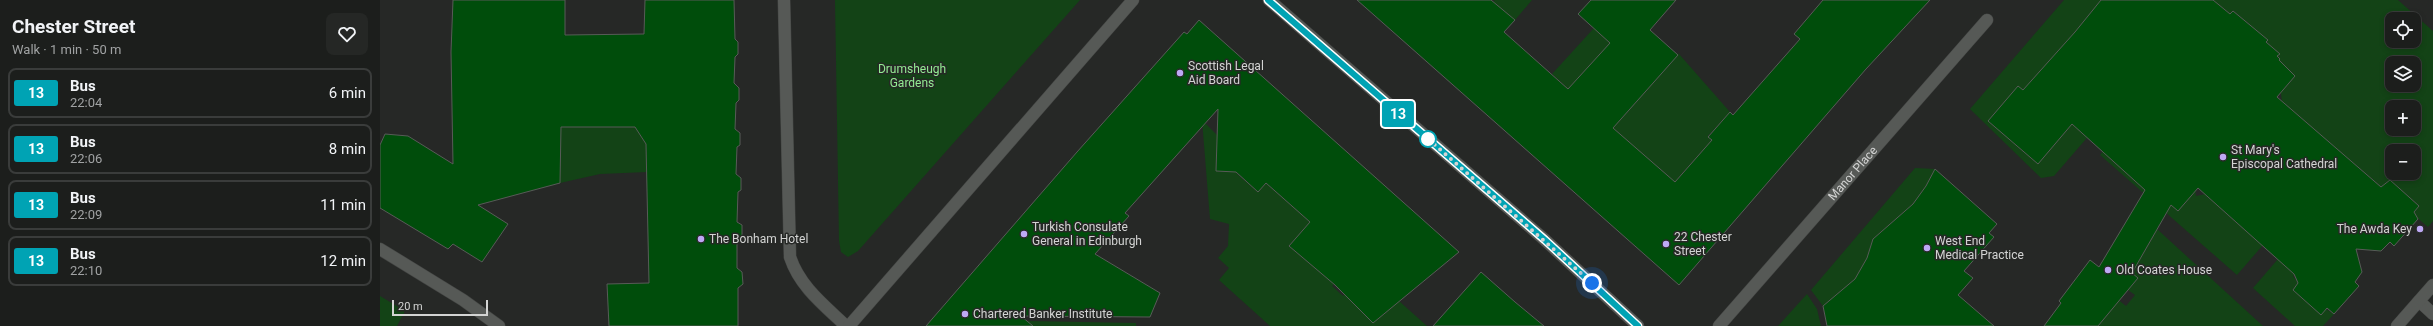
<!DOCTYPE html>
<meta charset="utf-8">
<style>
body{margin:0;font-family:Roboto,sans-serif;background:#252725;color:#f1f3f6;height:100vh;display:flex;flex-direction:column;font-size:15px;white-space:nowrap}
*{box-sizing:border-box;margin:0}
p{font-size:13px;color:#a0a2a3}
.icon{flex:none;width:22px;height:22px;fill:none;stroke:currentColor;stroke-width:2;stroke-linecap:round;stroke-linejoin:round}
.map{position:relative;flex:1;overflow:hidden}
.side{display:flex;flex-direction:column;background:#1c1e1c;width:380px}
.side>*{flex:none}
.badge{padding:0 8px;border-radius:3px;font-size:14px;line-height:26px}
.buttons{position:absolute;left:2005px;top:12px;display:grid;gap:8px}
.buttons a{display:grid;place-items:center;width:36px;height:36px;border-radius:8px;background:#1c1e1c;box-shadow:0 2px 6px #0003,0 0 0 1px #3a3c3b;font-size:20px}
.scale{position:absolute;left:12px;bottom:10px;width:96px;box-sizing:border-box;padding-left:4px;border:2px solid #d3d4d3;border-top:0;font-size:11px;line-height:14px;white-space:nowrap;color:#d3d4d3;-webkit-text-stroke:3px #262826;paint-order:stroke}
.you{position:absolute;width:20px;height:20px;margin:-10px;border:3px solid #fff;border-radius:50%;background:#1a73e8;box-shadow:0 0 0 6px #1a73e833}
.map>.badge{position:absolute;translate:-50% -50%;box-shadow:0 0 0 2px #fff}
.round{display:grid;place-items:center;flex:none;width:42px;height:42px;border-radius:8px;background:#252725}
.head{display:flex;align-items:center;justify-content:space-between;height:68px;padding:0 12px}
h1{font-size:19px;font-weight:700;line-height:30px}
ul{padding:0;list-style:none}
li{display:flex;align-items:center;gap:12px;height:50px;margin:0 8px 6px;padding:0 4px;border:2px solid #3a3c3b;border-radius:8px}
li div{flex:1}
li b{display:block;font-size:15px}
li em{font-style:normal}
li .badge{min-width:44px;font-weight:700;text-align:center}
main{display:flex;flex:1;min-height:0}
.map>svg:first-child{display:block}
.green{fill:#134316;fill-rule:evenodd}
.building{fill:#004d0b;stroke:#585b58}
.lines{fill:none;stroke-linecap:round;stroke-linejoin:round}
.minor-casing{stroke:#424442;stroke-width:13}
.minor{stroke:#565956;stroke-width:12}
.line-casing{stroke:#fff;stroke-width:9}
.line{stroke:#00a3b4;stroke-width:6}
.walk{stroke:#d3d4d3;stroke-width:4;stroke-dasharray:0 7.2}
.poi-dot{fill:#bea9f5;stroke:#262826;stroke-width:1.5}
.stop-dot{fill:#fff;stroke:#00a3b4;stroke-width:2}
.labels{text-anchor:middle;stroke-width:3;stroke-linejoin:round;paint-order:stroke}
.poi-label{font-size:12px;fill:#d3d4d3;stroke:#262826;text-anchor:start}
.park-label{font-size:12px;fill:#93ec93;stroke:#262826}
.street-label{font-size:12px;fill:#d3d4d3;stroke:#262826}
</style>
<main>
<section class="side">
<div class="head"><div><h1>Chester Street</h1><p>Walk · 1 min · 50 m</p></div><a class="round"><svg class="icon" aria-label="heart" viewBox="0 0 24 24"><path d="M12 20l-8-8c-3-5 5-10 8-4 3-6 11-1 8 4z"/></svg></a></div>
<ul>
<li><span class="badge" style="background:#00a3b4;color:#fff">13</span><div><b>Bus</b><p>22:04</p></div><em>6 min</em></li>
<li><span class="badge" style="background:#00a3b4;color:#fff">13</span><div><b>Bus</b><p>22:06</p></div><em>8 min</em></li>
<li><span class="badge" style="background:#00a3b4;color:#fff">13</span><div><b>Bus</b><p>22:09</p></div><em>11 min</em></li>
<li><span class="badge" style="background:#00a3b4;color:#fff">13</span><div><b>Bus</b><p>22:10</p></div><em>12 min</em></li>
</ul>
</section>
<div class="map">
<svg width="2053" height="326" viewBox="0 0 2053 326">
<rect width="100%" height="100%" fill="#262826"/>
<path class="green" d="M455 0H700L478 251 468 257 461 252 459 241Z
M1115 0H1152L1135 20 1103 14Z
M1684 0H1727L1639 148 1644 152 1653 153 1654 161 1661 160 1689 121 1712 132 1674 176 1661 178 1590 109Z
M1832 0H2018L2053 31V221L2048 227 2035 216 2034 212 2039 206 2033 200 2030 204 2010 180 2001 187 1902 102 1901 93 1895 94 1907 81 1909 83 1915 76 1898 61 1900 59 1897 56 1899 54 1885 44 1888 40 1869 27 1870 25 1867 22 1863 26 1857 21 1860 17 1854 11 1850 14ZM2012 19H2034V41H2012ZM2012 63H2034V85H2012ZM2012 107H2034V129H2012ZM2012 151H2034V173H2012Z
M1214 28 1299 54 1350 112 1328 136 1332 140 1298 178 1299 190 1233 128 1207 69 1200 76 1194 94 1172 74Z
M822 120 843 141 837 148 836 171 854 172 855 156 865 165 857 174 878 192 886 183 930 222 909 246 933 266 975 262 952 286 963 296 968 291 1019 301 1047 326H890L839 280 849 268 838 258 848 246 849 224 830 219Z
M180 127H266L267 172 220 174 180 183Z
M1727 146 1730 153 1727 156 1734 162 1737 159 1798 211 1815 188 1816 196 1826 194 1840 201 1837 205 1883 245 1857 275 1720 155Z
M1535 168 1555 169 1546 186 1533 204 1493 239 1487 258 1475 279 1443 306 1431 290Z
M1777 229 1883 326H1718L1736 298 1746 306 1755 295 1748 290 1758 278 1752 273Z
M1898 259 1917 271 1913 276 1918 283 1913 290 1954 314 1943 326H1915L1873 288Z
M1427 294 1437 309 1441 326H1398Z
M0 296 25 311 17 326H0Z
M647 321 756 323V326H653Z"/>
<path class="building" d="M73 0H185V35L264 34 265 0H354L355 39 358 42V54L355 57 354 83 359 88V100L356 103 355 129 360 133V145L357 147 356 174 361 178V190L358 192 357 222 362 225V238L357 242V268L362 272 363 284 358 288V326H229L227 284 269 283 266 144 255 127H181L180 183 98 205 128 224 102 262 73 244 68 249 0 208V145L5 134 28 136 73 164 71 52Z
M977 0H1111L1135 20 1124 32 1188 89 1230 43 1198 14 1211 0H1296L1270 30 1298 55 1233 128 1295 182 1332 140 1328 137 1350 112 1353 115 1420 39 1414 34 1443 0H1550L1486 69 1299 285Z
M1721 0H1833L1850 14 1853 11 1888 40 1886 42 1900 54 1897 56 1900 59 1899 60 1915 76 1897 97 2001 187 2010 180 2039 206 2034 212 2038 219 2014 246 2010 242 2001 251 1976 249 1982 272 1975 282 1979 286 1954 314 1947 308 1941 315 1913 290 1918 283 1914 274 1818 188 1798 211 1791 205 1752 273 1758 278 1718 326H1664L1681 303 1679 301 1710 260 1719 267 1765 190 1692 124 1658 164 1608 121 1638 86 1643 90 1695 32Z
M819 20 1079 252 993 323 955 285 909 246 930 222 886 183 878 192 856 172 836 171 838 109 745 213 749 216 715 254 780 293 770 317 641 316 653 326H546L697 152 804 32 807 34Z
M1555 169 1617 224 1609 233 1614 237 1584 271 1593 278 1578 295 1614 326H1447L1443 306 1475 279 1487 258 1493 239 1533 204 1546 186Z
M1101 272 1135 302 1164 326H1053Z"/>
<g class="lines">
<g class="minor-casing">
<g id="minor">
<path d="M404 0 410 257C420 287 444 305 466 326"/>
<path d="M889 0 1165 240 1258 326"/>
<path d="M0 249 83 300 119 326"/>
<path d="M2039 301 2053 314"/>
<path d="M469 326 753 0"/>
<path id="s1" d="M1339 326 1607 20"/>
<path d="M2017 326 2053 285"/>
</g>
</g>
<use href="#minor" class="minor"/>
</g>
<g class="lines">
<g class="line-casing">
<path id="line" d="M888 0 1165 240 1258 326"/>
</g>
<use href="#line" class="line"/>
<path class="walk" d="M1048 139 1046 137 1212 283"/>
</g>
<g class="poi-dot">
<circle cx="800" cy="73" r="4"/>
<circle cx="1843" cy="157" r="4"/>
<circle cx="2040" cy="229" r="4"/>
<circle cx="644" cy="234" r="4"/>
<circle cx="321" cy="239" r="4"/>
<circle cx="1286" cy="244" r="4"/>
<circle cx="1547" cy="248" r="4"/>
<circle cx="1728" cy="270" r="4"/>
<circle cx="585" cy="314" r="4"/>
</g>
<circle class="stop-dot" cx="1048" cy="139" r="8"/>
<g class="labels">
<g class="poi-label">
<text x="808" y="70">Scottish Legal<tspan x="808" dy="14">Aid Board</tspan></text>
<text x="1851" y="154">St Mary's<tspan x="1851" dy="14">Episcopal Cathedral</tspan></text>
<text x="652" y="231">Turkish Consulate<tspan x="652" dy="14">General in Edinburgh</tspan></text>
<text x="2032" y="233" text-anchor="end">The Awda Key</text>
<text x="1294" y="241">22 Chester<tspan x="1294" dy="14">Street</tspan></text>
<text x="329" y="243">The Bonham Hotel</text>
<text x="1555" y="245">West End<tspan x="1555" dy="14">Medical Practice</tspan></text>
<text x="1736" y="274">Old Coates House</text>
<text x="593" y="318">Chartered Banker Institute</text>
</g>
<g class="park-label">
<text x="532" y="73">Drumsheugh<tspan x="532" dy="14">Gardens</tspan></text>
</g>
<g class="street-label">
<text dy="4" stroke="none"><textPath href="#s1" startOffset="203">Manor Place</textPath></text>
</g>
</g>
</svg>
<div class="buttons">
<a><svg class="icon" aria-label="locate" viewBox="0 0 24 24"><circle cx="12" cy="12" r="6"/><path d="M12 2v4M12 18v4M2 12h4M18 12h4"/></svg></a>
<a><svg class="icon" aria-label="layers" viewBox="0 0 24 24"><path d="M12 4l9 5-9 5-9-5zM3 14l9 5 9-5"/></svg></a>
<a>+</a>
<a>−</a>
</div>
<div class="scale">20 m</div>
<div class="you" style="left:1212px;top:283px"></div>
<b class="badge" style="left:1018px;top:114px;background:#00a3b4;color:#fff">13</b>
</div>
</main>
